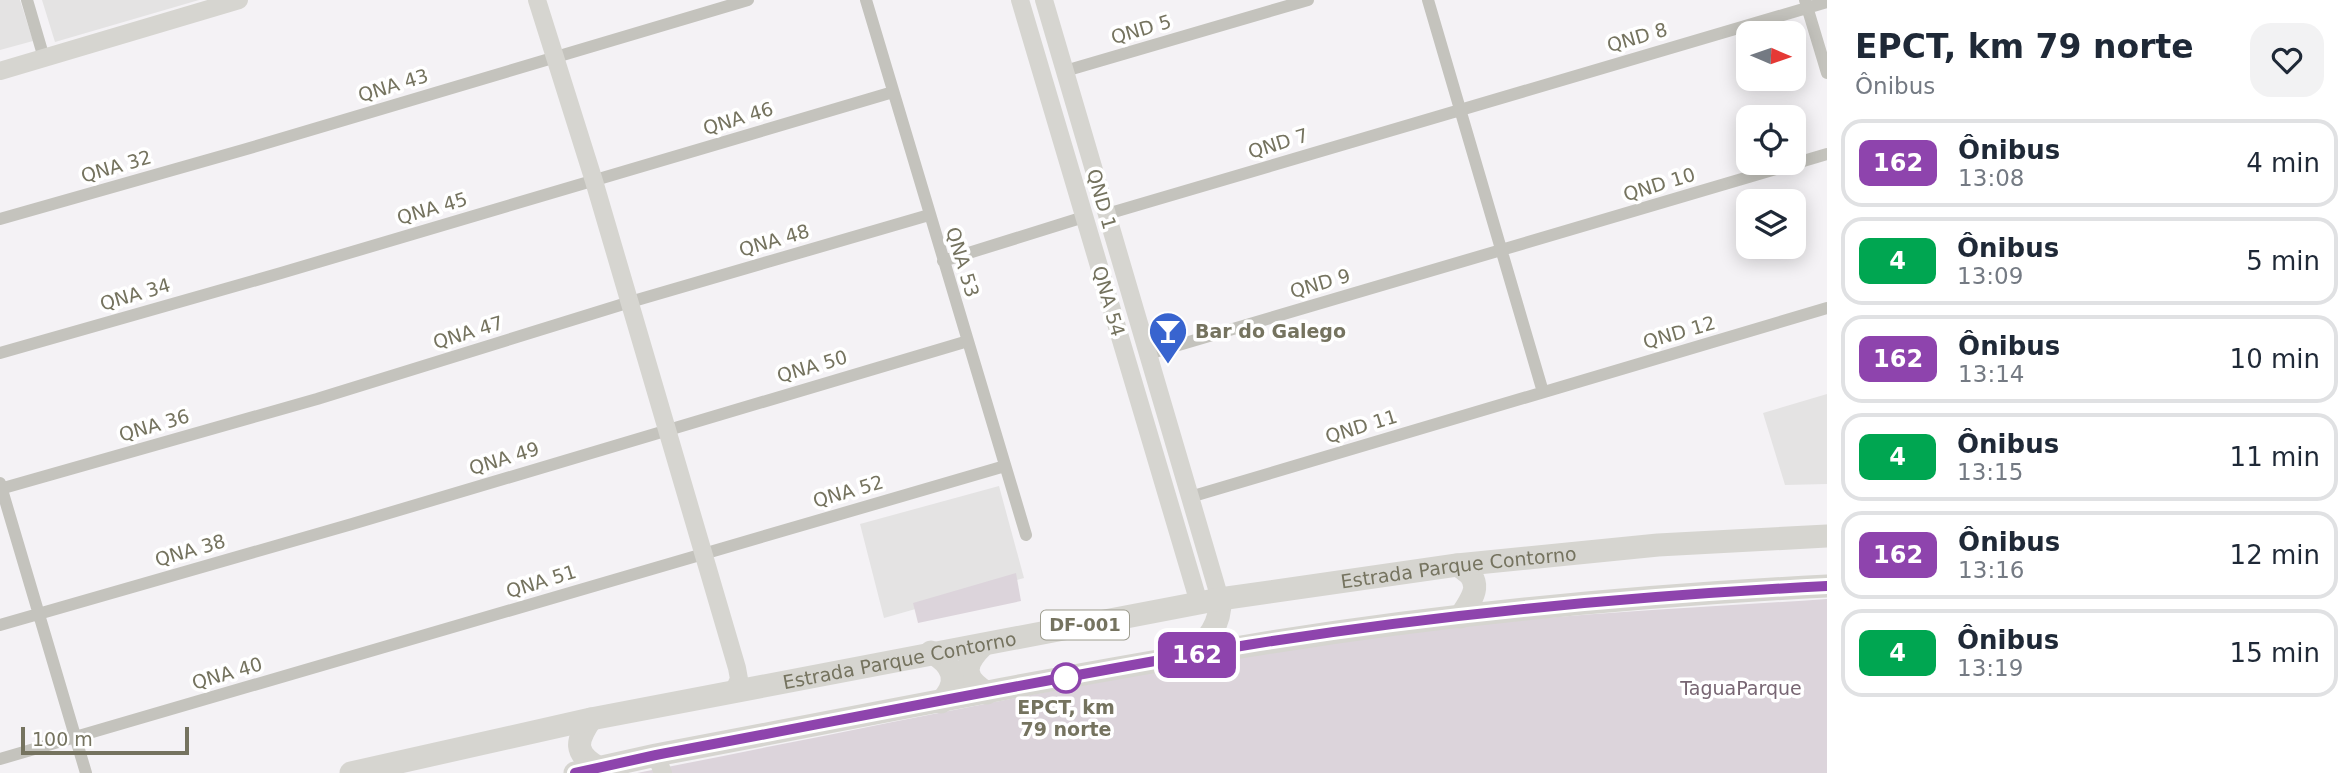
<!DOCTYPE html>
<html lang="pt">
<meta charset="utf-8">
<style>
body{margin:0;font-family:"DejaVu Sans",sans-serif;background:#f2f2f3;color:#1f2937;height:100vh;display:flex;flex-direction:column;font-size:26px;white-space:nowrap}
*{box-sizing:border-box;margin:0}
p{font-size:23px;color:#747a83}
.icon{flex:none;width:38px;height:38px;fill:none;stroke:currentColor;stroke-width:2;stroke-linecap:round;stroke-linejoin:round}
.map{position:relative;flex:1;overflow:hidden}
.details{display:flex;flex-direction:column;background:#fff;width:525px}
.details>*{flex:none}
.badge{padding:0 14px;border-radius:10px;font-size:24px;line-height:46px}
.needle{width:46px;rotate:92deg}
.controls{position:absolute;left:1736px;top:21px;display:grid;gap:14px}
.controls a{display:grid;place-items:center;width:70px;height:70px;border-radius:14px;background:#fff;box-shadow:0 4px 18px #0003;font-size:35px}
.scale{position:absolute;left:21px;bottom:18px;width:168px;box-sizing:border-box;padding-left:7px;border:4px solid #75735f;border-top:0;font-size:19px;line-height:24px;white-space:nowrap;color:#75735f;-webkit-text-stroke:5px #fff;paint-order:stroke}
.map>.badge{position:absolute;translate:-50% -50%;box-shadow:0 0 0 4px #fff}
.round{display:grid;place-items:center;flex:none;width:74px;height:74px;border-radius:21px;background:#f2f2f3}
.summary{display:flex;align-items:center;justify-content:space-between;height:119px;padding:0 28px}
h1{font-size:33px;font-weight:700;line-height:52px}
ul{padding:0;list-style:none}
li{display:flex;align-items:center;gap:21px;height:88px;margin:0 14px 10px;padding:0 14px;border:4px solid #e0e1e3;border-radius:21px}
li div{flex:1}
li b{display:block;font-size:26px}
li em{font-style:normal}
li .badge{min-width:77px;font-weight:700;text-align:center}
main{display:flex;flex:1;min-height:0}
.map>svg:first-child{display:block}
.built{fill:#e4e3e3}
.green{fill:#dcd4db}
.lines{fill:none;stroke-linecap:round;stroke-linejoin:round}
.street{stroke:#c4c3bd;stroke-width:12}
.secondary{stroke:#d6d5d0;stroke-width:18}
.highway{stroke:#d6d5d0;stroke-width:23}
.line-casing{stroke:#fff;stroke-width:16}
.line{stroke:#8e44ad;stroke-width:10}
.stop-dot{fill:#fff;stroke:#8e44ad;stroke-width:3.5}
.labels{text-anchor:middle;stroke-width:7;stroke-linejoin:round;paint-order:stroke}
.shield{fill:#fff;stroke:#9e9d8f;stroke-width:2}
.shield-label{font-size:18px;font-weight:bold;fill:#75735f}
.street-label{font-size:19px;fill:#75735f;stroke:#fff}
.poi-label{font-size:19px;font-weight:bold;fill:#75735f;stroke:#fff;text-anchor:start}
.park-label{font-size:19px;fill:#786673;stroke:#fff}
.stop-label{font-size:19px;font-weight:bold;fill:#75735f;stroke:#fff}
</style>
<main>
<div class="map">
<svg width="1827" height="773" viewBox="0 0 1827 773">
<rect width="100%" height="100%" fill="#f4f2f5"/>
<path class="built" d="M0 0H20L33 41 0 50Z
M42 0H199L55 42Z
M1827 394V484L1785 485 1763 413Z
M999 486 1024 578 884 618 860 524Z"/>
<path class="green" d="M1016 573 1021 601 918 623 913 603Z
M1827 599V773H637C886 724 1135 670 1387 635 1533 615 1680 609 1827 599Z"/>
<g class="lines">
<path class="street" d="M27 0 44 58
M866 0 1026 535
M1428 0 1543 392
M1805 0 1827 73
M1065 71 1308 0
M1107 214 1827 2
M0 219 243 150 748 0
M943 261 1084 217
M0 353 281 273 893 92
M1148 354 1827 154
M0 483 86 773
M0 489 317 399 630 302 929 215
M1190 497 1827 308
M0 625 352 524 968 341
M0 759 1005 466"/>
<path class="secondary" d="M537 0 594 181 737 668 739 679 733 692
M1020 0 1199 603
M1044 0 1220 599
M0 71 239 0
M656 755 663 773"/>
<g class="highway">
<path d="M1457 565C1485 580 1475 595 1460 617"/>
<path d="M983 645C963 665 962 677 987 693"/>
<path d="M931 652C954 665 960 682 941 702"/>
<path d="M1190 656C1208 639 1221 625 1220 599"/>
<path d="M591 719C576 741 573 753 599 768"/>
<path id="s1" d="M351 773 591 719 1220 599 1457 565 1658 545 1827 536"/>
<path d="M575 773 656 755C853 718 1050 678 1247 646 1439 614 1634 596 1827 586"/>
</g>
</g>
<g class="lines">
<g class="line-casing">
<path id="line" d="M575 773 656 755C853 718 1050 678 1247 645 1439 614 1633 596 1827 586"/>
</g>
<use href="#line" class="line"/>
</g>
<defs>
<g id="bar-pin" transform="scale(2.0125)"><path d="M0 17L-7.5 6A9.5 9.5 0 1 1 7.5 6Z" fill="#3864cf" stroke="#fff"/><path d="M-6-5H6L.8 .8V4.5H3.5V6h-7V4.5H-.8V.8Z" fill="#fff"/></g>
</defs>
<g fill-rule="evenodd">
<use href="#bar-pin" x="1168" y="331"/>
</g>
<circle class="stop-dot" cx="1066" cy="678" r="14"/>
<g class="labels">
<rect class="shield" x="1041" y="610.5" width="88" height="29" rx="5"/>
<g class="shield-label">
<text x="1085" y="631">DF-001</text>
</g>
<g class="street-label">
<text transform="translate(1141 29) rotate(-16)" y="7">QND 5</text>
<text transform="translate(1637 37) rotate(-16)" y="7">QND 8</text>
<text transform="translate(393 85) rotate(-17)" y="7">QNA 43</text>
<text transform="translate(738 118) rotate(-17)" y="7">QNA 46</text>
<text transform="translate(1278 143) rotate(-17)" y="7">QND 7</text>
<text transform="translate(116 166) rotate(-16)" y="7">QNA 32</text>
<text transform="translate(1659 184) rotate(-17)" y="7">QND 10</text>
<text transform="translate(1102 199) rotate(74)" y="7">QND 1</text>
<text transform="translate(432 208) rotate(-16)" y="7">QNA 45</text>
<text transform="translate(774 240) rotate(-16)" y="7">QNA 48</text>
<text transform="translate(963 262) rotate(73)" y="7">QNA 53</text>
<text transform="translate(1320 283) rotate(-16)" y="7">QND 9</text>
<text transform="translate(135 294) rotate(-16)" y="7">QNA 34</text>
<text transform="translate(1109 301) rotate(74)" y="7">QNA 54</text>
<text transform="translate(468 332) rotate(-17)" y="7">QNA 47</text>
<text transform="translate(1679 332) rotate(-16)" y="7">QND 12</text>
<text transform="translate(812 366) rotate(-16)" y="7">QNA 50</text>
<text transform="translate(154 425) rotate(-16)" y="7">QNA 36</text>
<text transform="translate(1361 426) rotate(-17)" y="7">QND 11</text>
<text transform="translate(504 458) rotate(-17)" y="7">QNA 49</text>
<text transform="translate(848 491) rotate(-16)" y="7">QNA 52</text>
<text transform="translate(190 550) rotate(-16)" y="7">QNA 38</text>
<text dy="7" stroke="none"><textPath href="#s1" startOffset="1127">Estrada Parque Contorno</textPath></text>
<text transform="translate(541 581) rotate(-17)" y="7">QNA 51</text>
<text dy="7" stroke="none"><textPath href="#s1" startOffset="560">Estrada Parque Contorno</textPath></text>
<text transform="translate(227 673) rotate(-16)" y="7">QNA 40</text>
</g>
<g class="poi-label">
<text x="1195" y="338">Bar do Galego</text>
</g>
<g class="park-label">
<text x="1741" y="695">TaguaParque</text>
</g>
<g class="stop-label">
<text x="1066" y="714">EPCT, km<tspan x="1066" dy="22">79 norte</tspan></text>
</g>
</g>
</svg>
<div class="controls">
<a><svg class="needle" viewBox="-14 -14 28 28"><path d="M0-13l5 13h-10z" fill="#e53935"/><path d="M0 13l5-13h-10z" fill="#747a83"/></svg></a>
<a><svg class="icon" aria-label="locate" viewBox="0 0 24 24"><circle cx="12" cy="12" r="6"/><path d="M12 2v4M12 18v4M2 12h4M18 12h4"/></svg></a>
<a><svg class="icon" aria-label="layers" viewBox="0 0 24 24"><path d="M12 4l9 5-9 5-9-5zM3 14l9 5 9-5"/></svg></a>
</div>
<div class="scale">100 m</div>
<b class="badge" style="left:1197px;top:655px;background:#8e44ad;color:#fff">162</b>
</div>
<section class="details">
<div class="summary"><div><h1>EPCT, km 79 norte</h1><p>Ônibus</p></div><a class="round"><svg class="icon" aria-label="heart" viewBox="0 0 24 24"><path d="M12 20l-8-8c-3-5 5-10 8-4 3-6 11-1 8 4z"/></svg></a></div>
<ul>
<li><span class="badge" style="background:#8e44ad;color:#fff">162</span><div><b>Ônibus</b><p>13:08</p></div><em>4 min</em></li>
<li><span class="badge" style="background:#00a651;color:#fff">4</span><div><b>Ônibus</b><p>13:09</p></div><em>5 min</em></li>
<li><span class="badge" style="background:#8e44ad;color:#fff">162</span><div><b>Ônibus</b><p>13:14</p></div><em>10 min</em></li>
<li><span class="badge" style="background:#00a651;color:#fff">4</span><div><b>Ônibus</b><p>13:15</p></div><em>11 min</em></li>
<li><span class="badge" style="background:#8e44ad;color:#fff">162</span><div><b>Ônibus</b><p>13:16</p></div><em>12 min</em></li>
<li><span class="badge" style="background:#00a651;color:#fff">4</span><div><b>Ônibus</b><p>13:19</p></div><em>15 min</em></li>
</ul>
</section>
</main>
